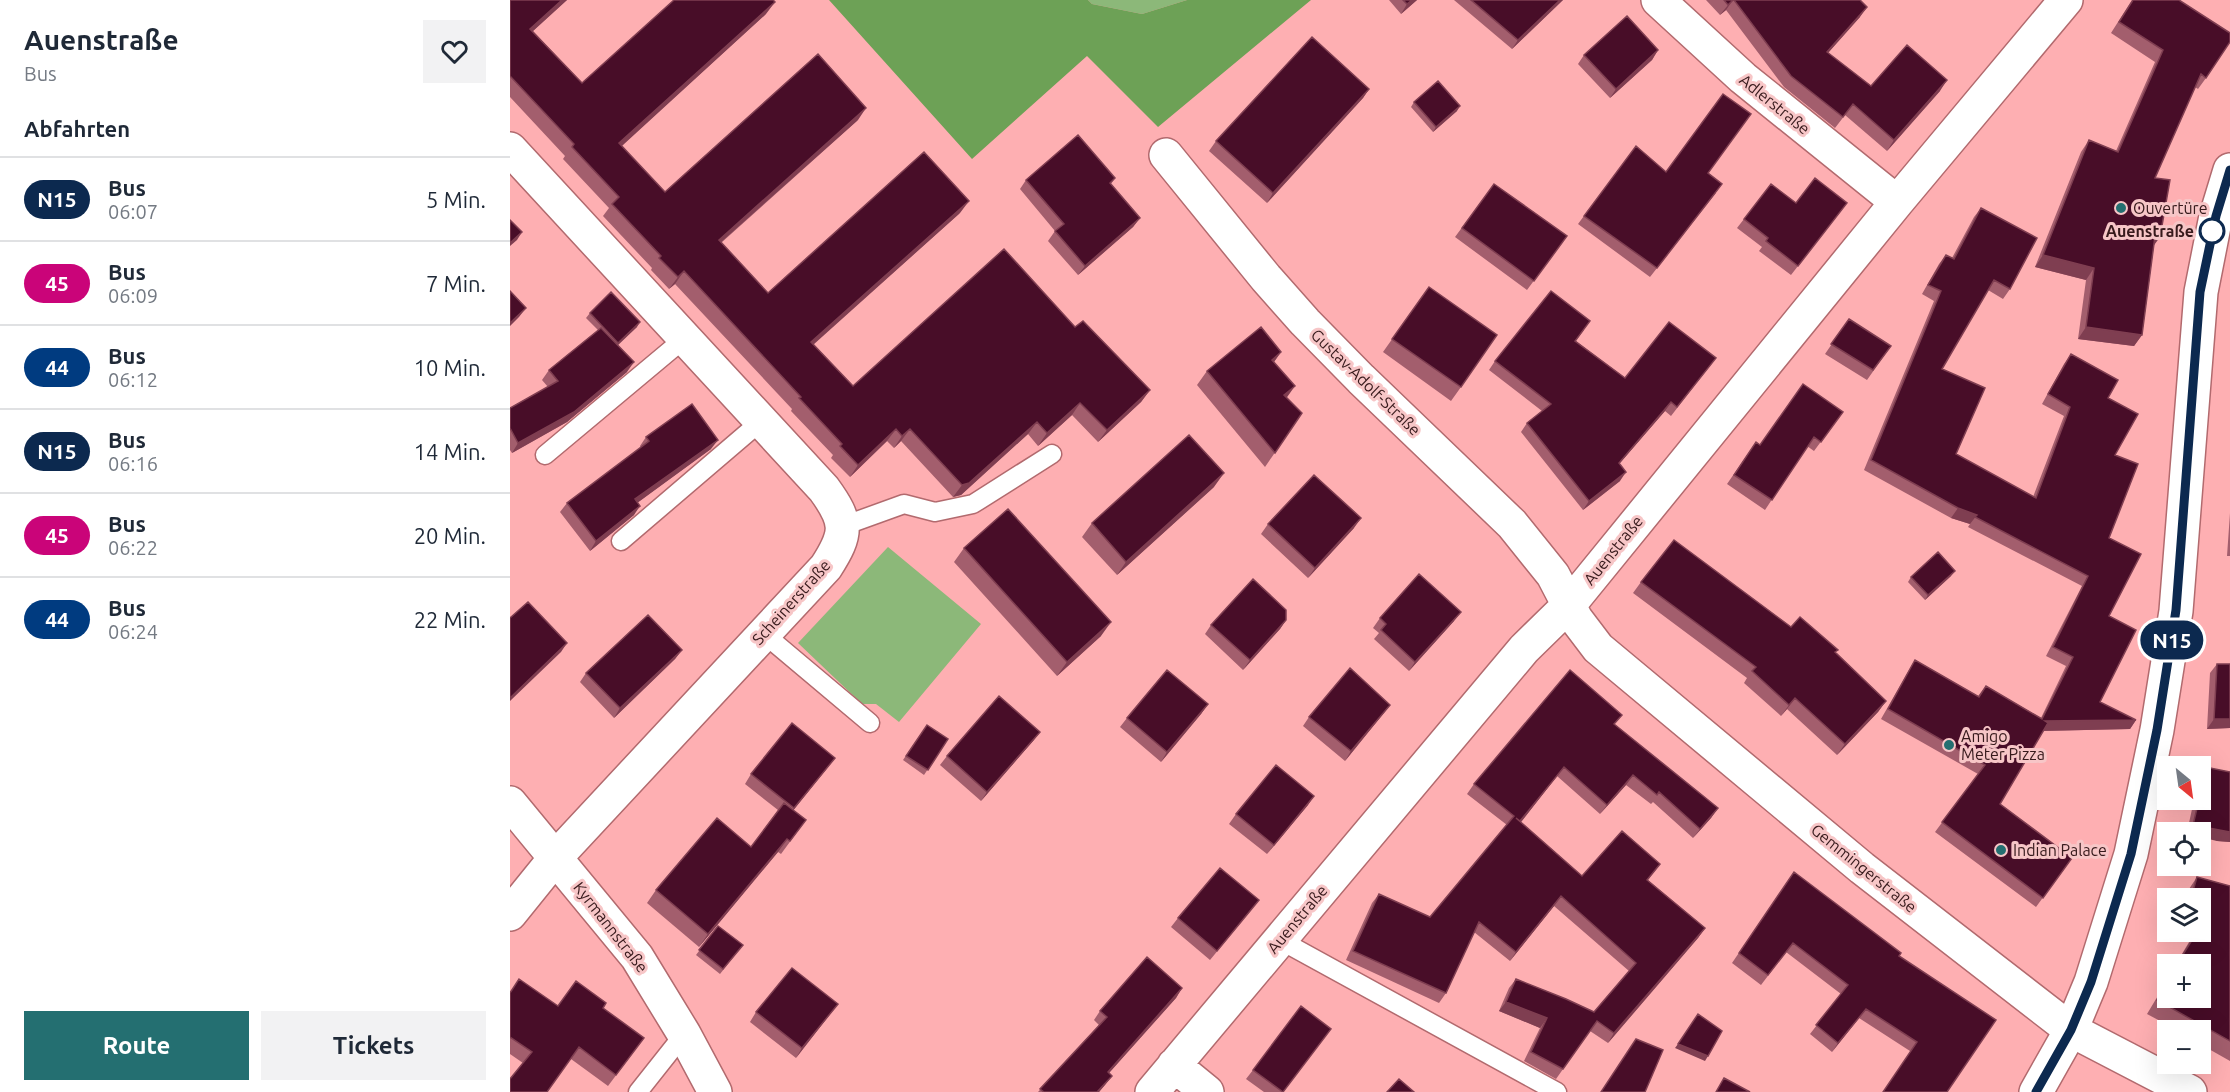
<!DOCTYPE html>
<html lang="de">
<meta charset="utf-8">
<style>
body{margin:0;font-family:Ubuntu,sans-serif;background:#f2f2f3;color:#1f2937;height:100vh;display:flex;flex-direction:column;font-size:22px;white-space:nowrap}
*{box-sizing:border-box;margin:0}
p{font-size:20px;color:#747a83}
.icon{flex:none;width:33px;height:33px;fill:none;stroke:currentColor;stroke-width:2;stroke-linecap:round;stroke-linejoin:round}
.map{position:relative;flex:1;overflow:hidden}
.side{display:flex;flex-direction:column;background:#fff;width:510px}
.side>*{flex:none}
.badge{padding:0 12px;border-radius:20px;font-size:21px;line-height:39px}
.needle{width:39px;rotate:151deg}
.fabs{position:absolute;left:1647px;top:756px;display:grid;gap:12px}
.fabs a{display:grid;place-items:center;width:54px;height:54px;border-radius:0px;background:#fff;box-shadow:0 6px 24px #0002;font-size:30px}
.map>.badge{position:absolute;translate:-50% -50%;box-shadow:0 0 0 3px #fff}
h2{padding:0 24px;font-size:22px;line-height:54px}
.round{display:grid;place-items:center;flex:none;width:63px;height:63px;border-radius:0px;background:#f2f2f3}
.summary{display:flex;align-items:center;justify-content:space-between;height:102px;padding:0 24px}
h1{font-size:28px;font-weight:700;line-height:45px}
.primary-button{display:flex;gap:12px;margin-top:auto;padding:12px 24px}
.primary-button a{flex:1;height:69px;border-radius:0px;background:#246f71;color:#fff;font-size:24px;font-weight:700;line-height:69px;text-align:center}
.primary-button a+a{background:#f2f2f3;color:#1f2937}
ul{padding:0;list-style:none}
li{display:flex;align-items:center;gap:18px;height:84px;padding:0 24px;border-top:2px solid #e0e1e3}
li div{flex:1}
li b{display:block;font-size:22px}
li em{font-style:normal}
li .badge{min-width:66px;font-weight:700;text-align:center}
main{display:flex;flex:1;min-height:0}
.map>svg:first-child{display:block}
.green{fill:#8cb879}
.forest{fill:#6da156}
.lines{fill:none;stroke-linecap:round;stroke-linejoin:round}
.service-casing{stroke:#b26a6e;stroke-width:21}
.minor-casing{stroke:#b26a6e;stroke-width:36}
.tertiary-casing{stroke:#b26a6e;stroke-width:36}
.service{stroke:#fff;stroke-width:18}
.minor{stroke:#fff;stroke-width:33}
.tertiary{stroke:#fff;stroke-width:33}
.wall{fill:#a35e6d}
.shaded-wall{fill:#7f3e51}
.building{fill:#480d28;stroke:#7f3e51;stroke-width:1.5}
.line-casing{stroke:#fff;stroke-width:14}
.line{stroke:#0c294f;stroke-width:9}
.poi-dot{fill:#246f71;stroke:#f7c6c7;stroke-width:2}
.stop-dot{fill:#fff;stroke:#0c294f;stroke-width:3}
.labels{text-anchor:middle;stroke-width:6;stroke-linejoin:round;paint-order:stroke}
.street-label{font-size:16px;fill:#371a1c;stroke:#f7c6c7}
.poi-label{font-size:16px;fill:#371a1c;stroke:#f7c6c7;text-anchor:start}
.stop-label{font-size:16px;font-weight:bold;fill:#371a1c;stroke:#f7c6c7;text-anchor:end}
</style>
<main>
<section class="side">
<div class="summary"><div><h1>Auenstraße</h1><p>Bus</p></div><a class="round"><svg class="icon" aria-label="heart" viewBox="0 0 24 24"><path d="M12 20l-8-8c-3-5 5-10 8-4 3-6 11-1 8 4z"/></svg></a></div>
<h2>Abfahrten</h2>
<ul>
<li><span class="badge" style="background:#0c294f;color:#fff">N15</span><div><b>Bus</b><p>06:07</p></div><em>5 Min.</em></li>
<li><span class="badge" style="background:#ca0479;color:#fff">45</span><div><b>Bus</b><p>06:09</p></div><em>7 Min.</em></li>
<li><span class="badge" style="background:#003b80;color:#fff">44</span><div><b>Bus</b><p>06:12</p></div><em>10 Min.</em></li>
<li><span class="badge" style="background:#0c294f;color:#fff">N15</span><div><b>Bus</b><p>06:16</p></div><em>14 Min.</em></li>
<li><span class="badge" style="background:#ca0479;color:#fff">45</span><div><b>Bus</b><p>06:22</p></div><em>20 Min.</em></li>
<li><span class="badge" style="background:#003b80;color:#fff">44</span><div><b>Bus</b><p>06:24</p></div><em>22 Min.</em></li>
</ul>
<div class="primary-button"><a>Route</a><a>Tickets</a></div>
</section>
<div class="map">
<svg width="1720" height="1092" viewBox="0 0 1720 1092">
<rect width="100%" height="100%" fill="#feafb2"/>
<path class="green" d="M578 0H677L632 14 582 4Z
M378 547 471 624 389 722 366 704H352L288 643Z"/>
<path class="forest" d="M319 0H578L582 4 632 14 677 0H801L648 127 577 56 462 159Z"/>
<g class="lines">
<g class="service-casing">
<path id="service" d="M35 455 175 338
M333 526 394 504 425 512 463 504 542 454
M111 541 250 422
M253 633 360 723
M770 940 1047 1092
M128 1092 174 1034"/>
</g>
<g class="minor-casing">
<path id="minor" d="M1148 0 1233 78 1387 202
M0 149 314 489C338 522 338 533 316 567L46 857 0 914
M656 155 756 278 795 322 851 379 1002 524 1043 575 1066 619 1088 648 1352 868 1561 1030 1680 1092
M0 803 127 957 174 1034 205 1092
M664 1065 697 1092
M642 1092 1014 649 1059 605 1387 202 1556 0"/>
</g>
<g class="tertiary-casing">
<path id="tertiary" d="M1526 1092 1561 1030 1581 982 1621 854 1647 730 1666 611 1691 292 1706 216 1720 170"/>
</g>
<use href="#service" class="service"/>
<use href="#minor" class="minor"/>
<use href="#tertiary" class="tertiary"/>
</g>
<path class="wall" d="M0 0H57L23 31 72 83 256 14 111 146 155 192 348 120 211 243 258 293 450 213 303 344 343 386 565 327 640 390 631 402 588 442 562 415 528 446 518 434 451 495 443 497 391 441 384 448 377 441 340 477 321 458 323 455 281 411 282 409 165 284 159 289 141 270 142 268 93 216 99 208 53 159 55 156 0 97Z
M879 0H907L891 14Z
M944 0H1053L1002 49Z
M1196 0H1350V17L1318 53 1361 86 1430 91 1377 151 1335 115 1325 128 1274 87 1216 10 1210 15Z
M1622 0H1669L1696 78 1688 89 1685 87 1645 178 1644 245 1632 335 1624 346 1568 339 1576 280 1525 267 1571 152 1579 140 1606 151 1645 62 1601 33Z
M1148 50 1142 60 1100 98 1068 64 1074 55Z
M859 89 853 98 757 203 699 151 706 141Z
M904 102 947 111 923 132 901 107Z
M1126 146 1156 172 1198 173 1206 193 1140 277 1068 224Z
M605 178 601 184 630 218 623 227 568 275 538 241 545 231 510 189 516 180Z
M984 184 1057 236 1017 290 945 237Z
M1286 203 1330 212 1281 275 1249 251 1252 247 1227 228 1234 219Z
M1471 208 1500 289 1493 299 1478 290 1432 369 1446 454 1523 497 1554 416 1532 404 1554 364 1561 354 1598 398 1605 455 1599 538V616L1590 702 1626 720 1620 729 1533 731 1490 804 1562 858 1526 907 1425 832 1468 774 1371 719 1399 670 1405 660 1468 696 1476 686 1531 718 1556 666 1536 656 1572 586 1458 527 1460 524 1441 518 1354 470 1424 301 1412 294 1429 264 1436 255 1442 258 1464 217Z
M919 287 951 387 941 401 873 352Z
M80 313 127 327 107 345 117 372 57 422 2 453 0 450V408L38 387 32 380 39 370 88 330 76 318Z
M1339 319 1381 346 1357 380 1315 354Z
M1074 330 1066 341 1115 378 1206 358 1161 416 1155 411 1110 463V481L1073 510 1011 432 1017 423 1032 411 979 370 985 361Z
M771 352 764 362 777 398 792 413 755 467 687 385 697 371Z
M1333 412 1304 451 1297 446 1255 510 1217 484 1246 442 1250 445Z
M136 437 201 449 128 502 124 515 80 551 50 512 57 503 131 448 130 446Z
M704 487 607 575 572 537 582 523Z
M1720 513V556H1717Z
M758 524 844 528 798 578 751 534Z
M454 548 591 636 547 676 444 562Z
M1441 576 1415 600 1398 582 1401 577Z
M1131 582 1281 627 1326 653 1376 701 1368 712 1327 755 1277 709 1271 716 1234 683 1237 678 1123 593Z
M870 618 944 621 899 671 864 639 869 633 863 628Z
M776 620 770 629 733 670 695 634 701 625Z
M172 650 165 659 104 718 70 682 76 673Z
M1720 652V728L1697 729 1700 673 1707 664H1720Z
M698 704 691 714 651 762 610 727 617 718Z
M880 705 873 714 835 761 793 726 799 717Z
M417 725 438 739 414 775 393 760Z
M1105 725 1208 808 1201 818 1183 838 1143 802 1141 804 1116 785 1090 814 1047 776 1011 822 1072 876 1150 864 1138 880 1195 928 1188 938 1098 1043 1080 1031 1046 1079 1014 1061 1030 1028 989 1011 999 988 1006 979 1084 1012 1119 971 1044 906 1000 961 964 932 936 993 929 1003 836 960 862 903 869 894 920 917 997 825 957 794 964 784Z
M530 732 523 741 471 801 430 765 437 756Z
M318 767 283 810 296 820 271 854 268 852 189 947 137 903 146 890 241 847 268 810 235 784 241 774Z
M1695 767 1720 772V842L1707 841 1690 832H1677L1684 800H1690V774Z
M798 805 757 854 719 824 726 814Z
M1284 872 1389 956 1486 1020 1400 1051 1349 1018 1322 1052 1300 1034 1331 994 1276 952 1251 985 1222 963Z
M1687 877 1720 886V1061L1690 1044V1030H1667L1637 1014 1658 979V998L1690 964H1666L1685 932H1690V898H1675L1677 892Z
M742 909 700 960 661 927 668 918Z
M208 926 233 945 210 974 186 955Z
M672 988 666 998 599 1073 602 1076 589 1092H528L589 1025 584 1020 590 1011Z
M0 993 48 1006 93 1008 134 1038 98 1086 61 1059 13 1063 0 1054Z
M246 1012 321 1013 286 1058 240 1022Z
M743 1070 774 1092H754L736 1079Z"/>
<path class="shaded-wall" d="M52 0H57L12 41 20 29Z
M902 0H907L891 14 897 4Z
M1050 0H1053L1002 49 1008 40Z
M1223 0 1216 10 1210 15 1218 5Z
M265 2 256 14 101 156 109 143Z
M1357 7 1350 17 1309 63 1317 52Z
M1148 50 1142 60 1100 98 1106 89Z
M1437 80 1430 91 1377 151 1384 140Z
M859 89 853 98 757 203 763 193Z
M950 106 947 111 923 132 926 127Z
M356 108 348 120 200 252 209 240Z
M459 201 450 213 293 354 301 342Z
M630 218 623 227 568 275 575 266Z
M12 232 7 240 0 246V243Z
M1645 236 1650 237 1642 248Z
M1533 255 1584 268 1576 280 1525 267Z
M174 271 165 284 159 289 168 277Z
M16 308 9 317 0 326V323Z
M130 322 127 327 105 348 108 343Z
M1576 327 1632 335 1624 346 1568 339Z
M771 352 761 366 762 360Z
M124 362 117 372 57 422 2 453 8 443Z
M785 386 775 400 774 395Z
M640 390 631 402 588 442 597 430Z
M1161 402 1155 411 1103 471 1109 463Z
M570 403 562 415 528 446 537 433Z
M527 422 518 434 451 495 443 497 452 485Z
M386 429 377 441 340 477 348 465Z
M400 429 391 441 384 448 392 436Z
M208 440 201 449 119 509 125 499Z
M1116 472 1110 481 1073 510 1079 501Z
M714 473 704 487 607 575 616 562Z
M130 506 124 515 80 551 86 541Z
M1448 508 1467 515 1460 524 1441 518Z
M851 518 844 528 798 578 805 568Z
M1445 571 1441 576 1415 600 1418 595Z
M951 612 944 621 899 671 905 662Z
M776 620 770 629 733 670 740 660Z
M601 622 591 636 547 676 557 662Z
M57 643 51 652 0 701V698Z
M172 650 165 659 104 718 110 708Z
M1285 698 1277 709 1271 716 1279 705Z
M1376 701 1368 712 1327 755 1335 744Z
M698 704 691 714 651 762 657 752Z
M880 705 873 714 835 761 841 751Z
M1704 719H1720V728L1697 729Z
M1626 720 1620 729 1528 731 1535 721Z
M530 732 523 741 471 801 477 792Z
M325 758 318 767 278 817 284 808Z
M1054 767 1047 776 1004 831 1010 821Z
M1123 775 1116 785 1090 814 1097 805Z
M804 796 798 805 757 854 764 845Z
M1208 808 1201 818 1183 838 1190 829Z
M1683 825 1720 832V842L1707 841 1690 837V832H1678Z
M277 839 268 852 189 947 198 934Z
M1051 896 1044 906 1000 961 1006 952Z
M1690 916 1695 917 1690 923Z
M1195 928 1188 938 1098 1043 1104 1033Z
M672 988 666 998 591 1082 598 1072Z
M996 1002 1037 1018 1030 1028 989 1011Z
M328 1004 286 1058 292 1048Z
M1356 1009 1349 1018 1322 1052 1328 1043Z
M1168 1044 1198 1056 1195 1061 1165 1048Z
M602 1076 595 1085 589 1092H587Z"/>
<path class="building" d="M0 0H52L20 29 72 83 164 0H263L265 2 109 143 155 192 308 54 356 108 209 240 258 293 414 152 459 201 301 342 343 386 494 249 565 327 573 321 640 390 597 430 570 403 537 433 527 422 459 483 452 485 400 429 392 436 386 429 348 465 330 446 332 444 289 398 291 397 174 271 168 277 149 258 151 256 102 204 109 197 62 147 64 144 0 76Z
M893 0H902L897 4Z
M961 0H1050L1008 40Z
M1214 0H1223L1218 5Z
M1224 0H1350L1357 7 1317 52 1361 86 1397 45 1437 80 1384 140 1343 104 1333 117 1281 76Z
M1623 0H1669L1720 33V42L1696 78 1691 74 1645 178 1660 180 1650 237 1645 236 1632 335 1576 327 1584 268 1533 255 1579 140 1608 152 1653 50 1609 22Z
M1117 16 1148 50 1106 89 1074 55Z
M802 37 859 89 763 193 706 141Z
M928 81 950 106 926 127 904 102Z
M1213 94 1241 114 1198 173 1212 184 1147 268 1074 216 1126 146 1156 172Z
M568 135 605 178 600 183 630 218 575 266 545 231 554 224 516 180Z
M1305 178 1337 203 1288 266 1256 241 1258 238 1234 219 1261 184 1286 203Z
M984 184 1057 236 1024 281 952 228Z
M1471 208 1527 238 1500 289 1484 280 1432 369 1475 388 1446 454 1526 498 1560 407 1538 394 1561 354 1608 380 1598 398 1628 414 1605 455 1628 464 1599 538 1631 554 1599 616 1626 630 1590 702 1626 720 1535 721 1538 723 1490 804 1562 858 1533 898 1432 822 1475 765 1378 709 1405 660 1469 697 1476 686 1532 719 1563 657 1543 647 1578 576 1465 517 1467 515 1448 508 1361 460 1431 291 1418 285 1436 255 1444 259Z
M0 220 12 232 0 243Z
M919 287 987 335 951 387 882 339Z
M0 291 16 308 0 323Z
M1041 291 1080 321 1065 341 1115 378 1159 322 1206 358 1167 407 1161 402 1109 463 1116 472 1079 501 1017 423 1041 404 985 361Z
M101 292 130 322 108 343 80 313Z
M1339 319 1381 346 1363 370 1321 344Z
M751 327 771 352 762 360 785 386 774 395 792 413 765 453 697 371Z
M91 328 124 362 64 412 8 443 0 428V408L48 381 39 370Z
M1293 384 1333 412 1311 442 1304 437 1262 500 1224 475 1246 442 1250 445Z
M182 404 208 440 125 499 130 506 86 541 57 503 139 441 136 437Z
M679 435 714 473 616 562 582 523Z
M804 475 851 518 805 568 758 524Z
M498 509 601 622 557 662 454 548Z
M1164 540 1281 627 1290 617 1328 650 1325 652 1376 701 1335 744 1285 698 1279 705 1242 671 1246 667 1131 582Z
M1428 552 1445 571 1418 595 1401 577Z
M909 574 951 612 905 662 871 630 876 624 870 618Z
M743 579 776 610V620L740 660 701 625Z
M18 602 57 643 0 698V618Z
M138 615 172 650 110 708 76 673Z
M1707 664H1720V719H1704Z
M840 668 880 705 841 751 799 717Z
M657 670 698 704 657 752 617 718Z
M1060 670 1112 715 1104 724 1208 808 1190 829 1149 792 1147 795 1123 775 1097 805 1054 767 1010 821 1006 818 1072 876 1112 831 1150 864 1137 880 1195 928 1104 1033 1087 1021 1053 1069 1021 1052 1037 1018 996 1002 1006 979 1056 999 1084 1012 1126 963 1051 896 1006 952 969 922 936 993 843 951 869 894 920 917 1004 816 964 784Z
M489 696 530 732 477 792 437 756Z
M282 723 325 758 284 808 241 774Z
M417 725 438 739 418 770 396 756Z
M766 765 804 796 764 845 726 814Z
M1695 767 1720 772V832L1683 825 1689 800H1690V790Z
M274 803 296 820 280 841 277 839 198 934 146 890 207 818 241 847Z
M710 868 749 900 707 951 668 918Z
M1284 872 1391 953 1389 956 1486 1020 1437 1092H1373L1407 1042 1356 1009 1328 1043 1306 1025 1338 985 1283 943 1258 975 1229 953Z
M1687 877 1720 886V1041L1647 1000 1658 982V998H1690V964H1667L1687 932H1690V925L1695 917 1690 916V898H1681Z
M208 926 233 945 213 969 189 950Z
M637 957 672 988 598 1072 602 1076 587 1092H534L530 1089 597 1017 590 1011Z
M282 968 328 1004 292 1048 246 1012Z
M9 979 48 1006 66 981 96 1003 93 1008 134 1038 106 1075 69 1047 37 1092H0V1079L22 1052 0 1037V993Z
M791 1006 821 1029 773 1092 743 1070Z
M1188 1014 1212 1031 1198 1056 1168 1044Z
M1126 1039 1153 1050 1135 1092H1091Z
M1214 1078 1240 1092H1206Z
M889 1079 904 1092H877Z"/>
<g class="lines">
<g class="line-casing">
<path id="line" d="M1526 1092 1561 1030 1581 982 1621 854 1647 730 1666 610 1690 292 1706 216 1720 170"/>
</g>
<use href="#line" class="line"/>
</g>
<g class="poi-dot">
<circle cx="1611" cy="208" r="6"/>
<circle cx="1439" cy="745" r="6"/>
<circle cx="1491" cy="850" r="6"/>
</g>
<circle class="stop-dot" cx="1702" cy="231" r="12"/>
<g class="labels">
<g class="street-label">
<text transform="translate(1265 104) rotate(39)" y="6">Adlerstraße</text>
<text transform="translate(856 382) rotate(44)" y="6">Gustav-Adolf-Straße</text>
<text transform="translate(1103 550) rotate(-51)" y="6">Auenstraße</text>
<text transform="translate(281 602) rotate(-48)" y="6">Scheinerstraße</text>
<text transform="translate(1354 868) rotate(39)" y="6">Gemmingerstraße</text>
<text transform="translate(787 919) rotate(-50)" y="6">Auenstraße</text>
<text transform="translate(101 927) rotate(52)" y="6">Kyrmannstraße</text>
</g>
<g class="poi-label">
<text x="1623" y="214">Ouvertüre</text>
<text x="1451" y="742">Amigo<tspan x="1451" dy="18">Meter Pizza</tspan></text>
<text x="1503" y="856">Indian Palace</text>
</g>
<g class="stop-label">
<text x="1684" y="237">Auenstraße</text>
</g>
</g>
</svg>
<div class="fabs">
<a><svg class="needle" viewBox="-14 -14 28 28"><path d="M0-13l5 13h-10z" fill="#e53935"/><path d="M0 13l5-13h-10z" fill="#747a83"/></svg></a>
<a><svg class="icon" aria-label="locate" viewBox="0 0 24 24"><circle cx="12" cy="12" r="6"/><path d="M12 2v4M12 18v4M2 12h4M18 12h4"/></svg></a>
<a><svg class="icon" aria-label="layers" viewBox="0 0 24 24"><path d="M12 4l9 5-9 5-9-5zM3 14l9 5 9-5"/></svg></a>
<a>+</a>
<a>−</a>
</div>
<b class="badge" style="left:1662px;top:640px;background:#0c294f;color:#fff">N15</b>
</div>
</main>
